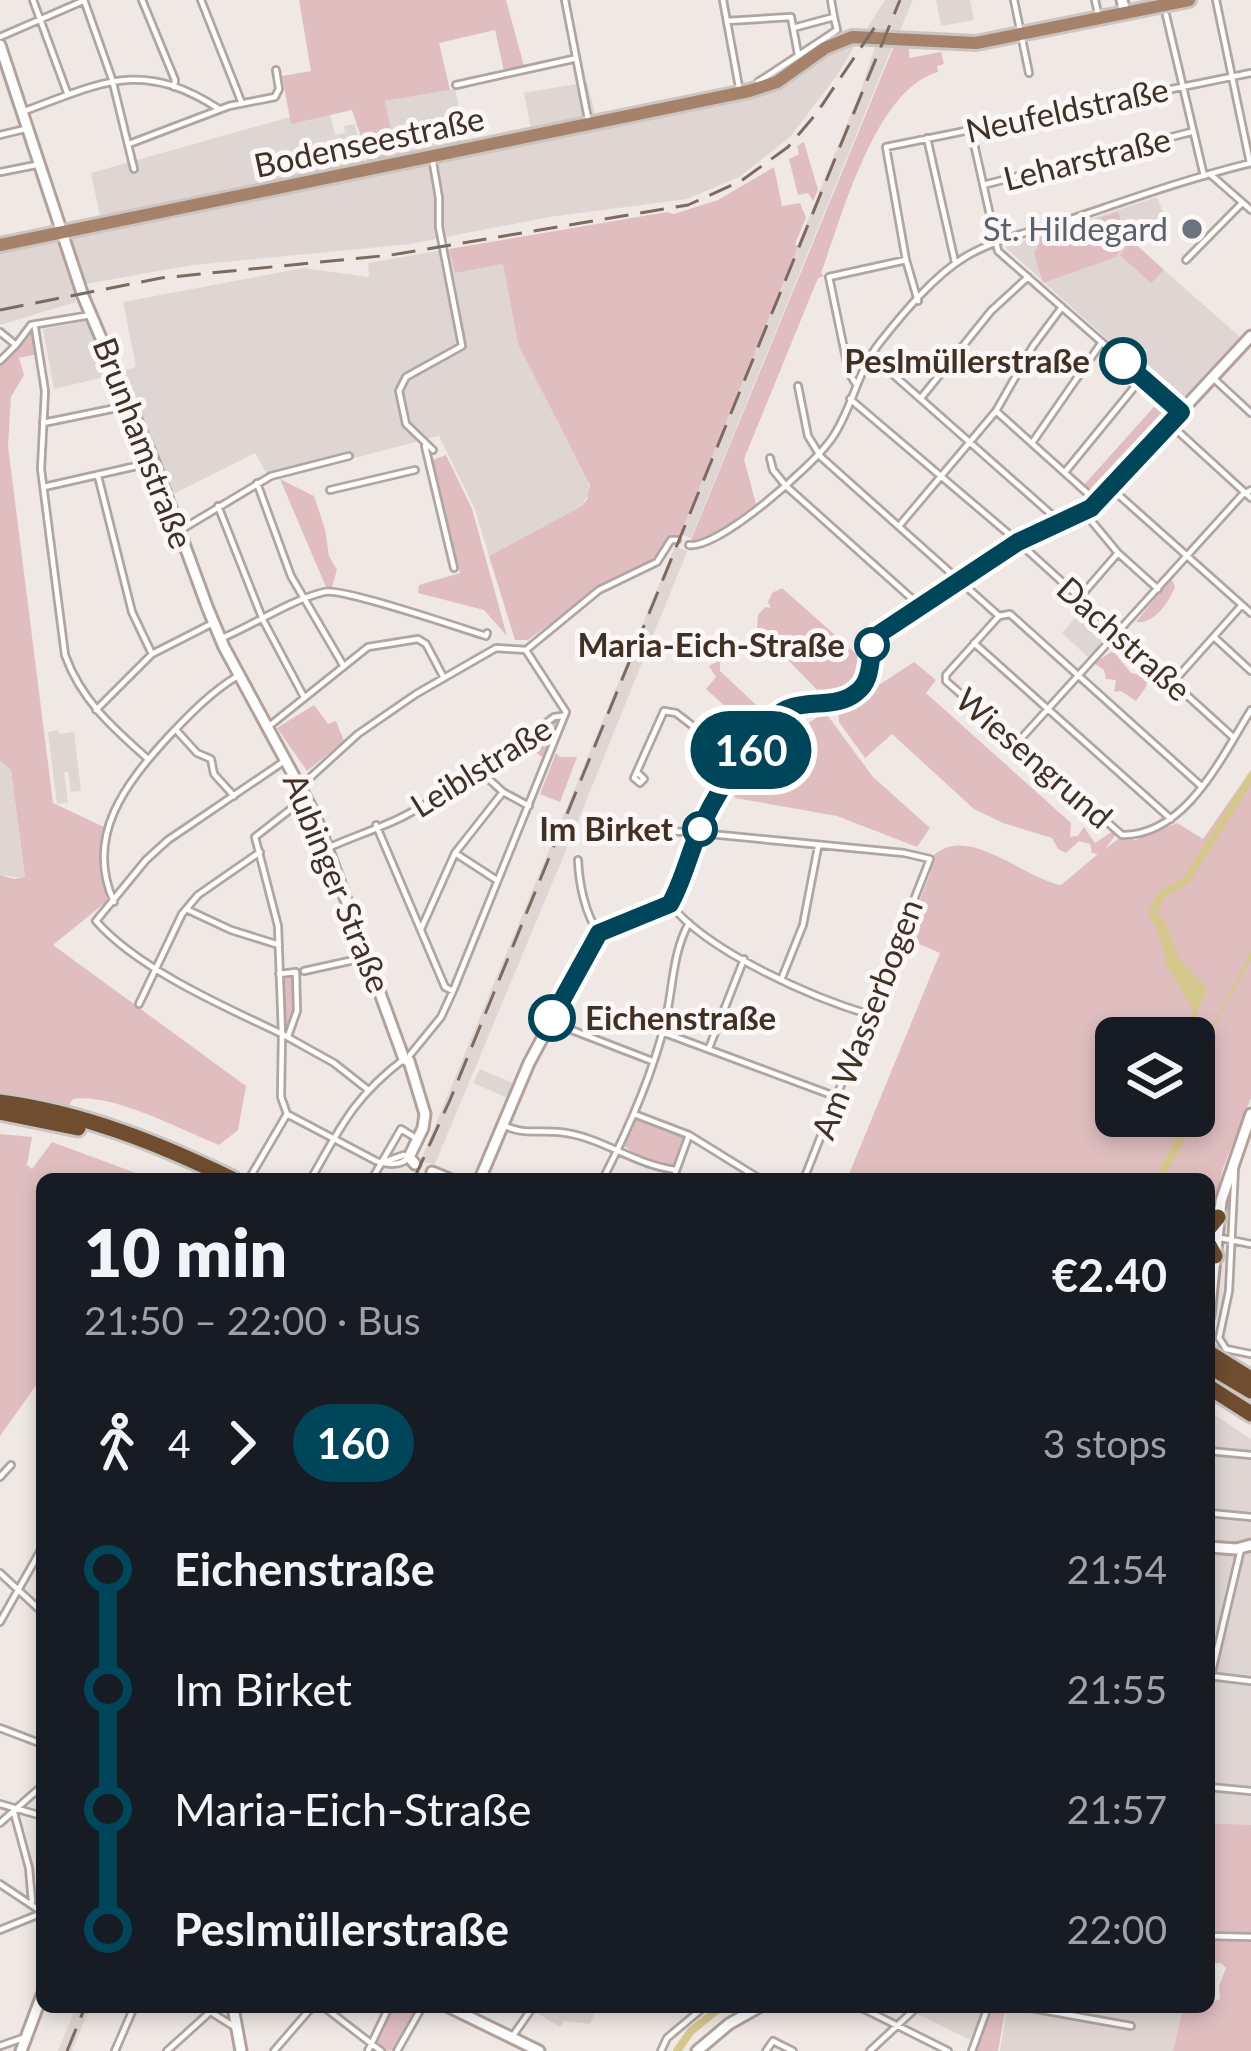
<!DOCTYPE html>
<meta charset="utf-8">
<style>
body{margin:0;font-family:Lato,sans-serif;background:#242831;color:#f1f3f6;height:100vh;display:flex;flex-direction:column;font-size:45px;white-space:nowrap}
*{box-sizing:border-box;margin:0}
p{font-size:39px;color:#9ea1a6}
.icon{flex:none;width:66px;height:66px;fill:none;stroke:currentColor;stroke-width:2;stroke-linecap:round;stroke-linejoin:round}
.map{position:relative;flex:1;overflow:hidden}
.side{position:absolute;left:36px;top:1173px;width:1179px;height:840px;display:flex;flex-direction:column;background:#171b24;border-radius:18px;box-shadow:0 6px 18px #0003}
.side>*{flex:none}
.badge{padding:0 24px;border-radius:39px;font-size:42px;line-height:78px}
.fabs{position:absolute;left:1095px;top:1017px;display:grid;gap:24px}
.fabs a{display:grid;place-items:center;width:120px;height:120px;border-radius:18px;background:#171b24;box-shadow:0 6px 18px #0003;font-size:60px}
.map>.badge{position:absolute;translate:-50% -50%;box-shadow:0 0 0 6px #fff}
.legs{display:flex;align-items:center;gap:18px;height:132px;padding:0 48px;font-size:39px}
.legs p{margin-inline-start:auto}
.head{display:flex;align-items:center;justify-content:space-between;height:204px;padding:0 48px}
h1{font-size:66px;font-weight:800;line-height:90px}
ul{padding:0 48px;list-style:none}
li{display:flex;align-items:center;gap:42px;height:120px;font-size:45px}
li i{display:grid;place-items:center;width:18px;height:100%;margin:0 15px;background:currentColor}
li i::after{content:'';width:30px;height:30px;margin:-15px;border:9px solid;border-radius:50%;background:#171b24}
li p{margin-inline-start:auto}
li:first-child i{background:linear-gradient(#0000 50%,currentColor 0)}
li:last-child i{background:linear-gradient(currentColor 50%,#0000 0)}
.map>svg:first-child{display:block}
.built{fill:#dfd6d3}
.green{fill:#e0bec0;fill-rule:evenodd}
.water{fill:#d5c88d}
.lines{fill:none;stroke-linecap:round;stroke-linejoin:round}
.river{stroke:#d5c88d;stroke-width:8}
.street-casing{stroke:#b1a69f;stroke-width:10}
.secondary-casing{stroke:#b3a29a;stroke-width:15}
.primary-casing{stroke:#cac5c1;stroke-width:18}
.highway-casing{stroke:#cac5c1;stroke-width:21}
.street{stroke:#fff;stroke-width:4.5}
.secondary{stroke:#fff;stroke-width:9}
.primary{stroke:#a58269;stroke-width:12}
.highway{stroke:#6f4d2e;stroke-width:15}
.rail{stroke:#7d6b5e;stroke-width:3;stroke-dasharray:24 12;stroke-linecap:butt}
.line-1-casing{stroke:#fff;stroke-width:27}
.line-1{stroke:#00465a;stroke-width:18}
.worship-dot{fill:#6b7280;stroke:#fbf7f6;stroke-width:4.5}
.stop-1-dot{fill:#fff;stroke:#00465a;stroke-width:6}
.labels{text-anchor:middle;stroke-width:10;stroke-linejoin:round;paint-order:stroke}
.street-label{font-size:33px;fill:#423023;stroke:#fbf7f6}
.worship-label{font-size:33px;fill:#5b616d;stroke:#fbf7f6;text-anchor:end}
.stop-label{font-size:33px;font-weight:bold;fill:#423023;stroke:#fbf7f6;text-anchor:end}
</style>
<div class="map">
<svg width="1251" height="2051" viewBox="0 0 1251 2051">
<rect width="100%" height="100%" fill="#efe8e5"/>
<path class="built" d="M885 0H913L898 35 863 33 835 78 790 137 739 177 687 199 549 217 410 244 193 265 85 284 74 286 76 302 0 325V251L103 230 91 173 290 117 292 123 330 114 335 135 345 133 344 126 355 124 364 164 396 158 385 101 455 89 466 141 531 129 524 93 587 82 595 114 746 86 775 75 833 34 846 30 864 33Z
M936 0H970L974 20 941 26Z
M876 44 893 45 691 538 680 534 862 87Z
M1157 197 1168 225 1129 239 1240 337 1178 403 1005 247Z
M449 249 455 272 503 264 518 344 588 479 590 493 580 507 489 556 475 509 439 436 346 460 343 454 267 474 255 453 171 495 121 371 136 367 123 302 303 268 369 277 368 263Z
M89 321 114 375 54 389 43 329Z
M675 546 687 551 686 554 574 831 435 1164 420 1162Z
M1085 607 1113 633 1090 659 1062 633Z
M58 730 60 734 74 732 81 791 71 792 68 772H64L68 803 57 804 48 732Z
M0 761 11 770 25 878 0 875Z
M480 1069 517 1085 510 1099 473 1083Z
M1209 1411 1251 1439V1825L1209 1823Z
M76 2007H90L72 2051H58Z
M537 2007H595L597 2008 590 2024 564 2021 560 2027 534 2011Z
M902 2007H984L973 2041Z
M1007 2007H1183L1173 2051H1000Z"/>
<path class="green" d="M299 0H506L524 66 504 71 495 30 439 43 450 90 385 101 397 158 368 163 367 158 387 153 383 135 362 140 352 110 291 124 282 76 311 71Z
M896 41 909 43V58L941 52 944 64 937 66 938 72C875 89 842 217 821 273L824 276 818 278 744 459 756 504 706 541 690 542Z
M804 142 818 190 813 201 808 193 798 195 789 159 799 154 797 146Z
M774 167 782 206 800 203 806 218 795 244 798 246 679 537 666 540 653 563 598 589 528 640H515L489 556 580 507 587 500 590 485 518 344 503 264 455 273 449 249 667 212 674 214 718 200Z
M1118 212 1127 241 1116 257 1043 283 1034 253 1039 244 1038 238Z
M1131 240 1164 270 1151 283 1120 255Z
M33 331 38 354 19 358 24 375 11 397 8 446 53 803 104 827 100 856 107 901 53 945 246 1086 238 1130 219 1145C181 1130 113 1093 73 1099L67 1108 0 1095V875L14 879 25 877 11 770 0 761V366Z
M1161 399 1174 413 1097 496 1099 491 1093 495 1083 486Z
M446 455 472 509 507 636 484 610 418 593 419 585 460 573 430 461Z
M280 479 314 496 325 529 329 556 337 570 332 587H326Z
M1171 578 1175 587C1168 603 1155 624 1136 622Z
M782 588 862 659 867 668 851 694 824 697 757 628 758 615 765 607 771 608 768 602 772 593Z
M1113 651 1131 673 1148 677 1146 687 1136 701 1121 691 1114 692 1116 680 1106 679 1104 670 1094 663Z
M720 660V671L770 718 758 736 706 689 716 677 709 666Z
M914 662 936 680 926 693 1071 823 1070 837 1078 836 1084 827 1095 843 1113 831 1117 833 1105 849 1118 839 1136 840 1177 823 1203 839 1251 770V1098L1223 1168 1209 1224V1179H847L940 953 905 938 930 874 932 857C966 822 1023 878 1061 885L1098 854 1092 853 1090 844 1079 841 1066 853 1058 849 1052 838 1003 823 974 809 892 734 865 758 839 722 838 704 862 696ZM1116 1038H1194V1116H1116Z
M314 705 328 724 336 721 344 741 307 771 277 728Z
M825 712 873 777 930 828 917 847 837 816 735 798 734 783 779 718 785 716V739Z
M559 721 545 759 524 744 553 722Z
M556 753 560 757H577L560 802 540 794Z
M293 975 296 1011 287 1032 282 976Z
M635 1117 663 1124 685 1137 675 1167 645 1161 623 1145Z
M0 1134 32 1137 27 1165 32 1169 52 1142 152 1179H42V1377L0 1436Z
M1209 1823 1251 1825V1934L1209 1931Z
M1209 1940 1251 1941V2051H1173L1183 2007H1209V2003L1220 1999 1219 1986 1226 1968 1221 1963H1209Z
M390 2007H419L395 2050 384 2051 375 2043Z
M990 2007 1005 2011 998 2051H977Z"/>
<path class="water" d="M1150 907 1165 921 1178 957 1207 989 1194 1020 1202 1044 1251 951V960C1237 985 1220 1011 1209 1037 1194 1073 1213 1118 1176 1144L1194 1116 1198 1049 1190 1024 1192 1007 1167 967 1158 932 1148 913Z"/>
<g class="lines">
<path class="river" d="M1152 914 1162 894 1186 881 1251 777
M1159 1179 1181 1138
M677 2051 691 2031 721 2007"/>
<g class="street-casing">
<path id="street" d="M33 0 68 95
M84 0 112 79 134 169
M142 0 175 80 174 87
M201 0 241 101
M565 0 589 124
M723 0 739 87
M831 0 834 17
M1014 0 1029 73
M1095 0 1099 18
M1216 0 1250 163
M1166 15 1204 176
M727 21 791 17 798 54
M0 37 83 1
M758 82 837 30 834 17 793 28
M456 85 573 59
M25 111C103 82 142 59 219 109
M971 130 998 251 1180 411
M0 135 25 129
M927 138 955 262
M129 144 229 106 275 97 279 89 276 70
M432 157 439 198V227L462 346 406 377 399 391 406 424 433 450
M0 172 36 165
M1210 174 1251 210
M983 185 1191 132
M1186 260 1242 203
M918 301 906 260 886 147 1251 73
M35 328 45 391 41 469 65 655C81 700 113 728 148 759
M0 332 16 345 31 325 91 315
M871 355 1060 522
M0 361 16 345
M1212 377 1251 413
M856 384 849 373 829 277 906 260
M798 386 808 436 821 457 999 616 1010 614 1200 785
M921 398 991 311 1028 277
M850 399 1016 540 1234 738
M996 411 1095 500
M43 423 131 405
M1170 424 1251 498
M1032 443 1102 342
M425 446 454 568
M770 458 773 470 786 486 919 605
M1065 472 1141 379
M98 476 132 612 152 654
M257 483 291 576 343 665
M44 487 154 462
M1112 489 1251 613
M330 490 415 470
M218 506 263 620 304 697
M1084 512 1118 553 1158 589
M899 526 996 411 1033 346 1062 307
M179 531 271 476 349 456
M689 545C719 549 814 465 832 438 853 408 857 370 881 341 904 312 934 276 965 257 995 239 1034 231 1068 220 1128 200 1189 178 1251 163
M1079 598 1118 553
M999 616 946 675V681L1122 835C1186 836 1222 756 1251 710
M1214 637 1251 671
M220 639C254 625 288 601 324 592 341 587 460 628 486 636L487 633
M974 643 1171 819
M526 650 599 590 657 562 671 540H677
M527 652 566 712
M1174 681 1242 605
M96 710 152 654 213 623
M268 727 368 647 418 639 426 644 444 678
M177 731 197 753 211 759 214 774 234 796
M1017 743 1242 495 1251 490
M283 762 168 840 146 860 96 921C138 969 225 1007 282 1034L281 1097 287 1114
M481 772 503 792 529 806
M637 772 644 779 640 783 634 778 664 711 676 713 737 760
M302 785 358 734 416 694 496 648 526 650
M305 798 255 837 278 926 282 1034 334 1063 367 1089
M376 825 445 987 453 991
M587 829 689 832 904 853 930 859 804 1179
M328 848C353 836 382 828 406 815 459 787 506 753 554 717L562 716
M455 853 495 879
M578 860C579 883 585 915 599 933
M114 902C84 836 126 783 169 736 191 713 211 692 239 675
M670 904C708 952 813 998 871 1015
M186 909 231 930 279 945
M421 929 455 853 503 792
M304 971 363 958
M279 974 296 972 297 1011 288 1036
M781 980 803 925 818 847
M139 1004 182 914 198 895 260 852
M551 1022 652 1061
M662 1032 837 1097
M709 1048 744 959
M410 1055 441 1017 453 991 566 712
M634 1114 689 1135 760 1179
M503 1125C523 1135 537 1130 559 1132 601 1136 634 1165 676 1170
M1235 1167 1229 1291 1219 1338 1226 1349 1251 1354
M249 1179 287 1114 376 1161C386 1165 402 1166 409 1157L404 1155 381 1163
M311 1179C341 1126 354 1097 404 1059
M372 1179 401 1129 414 1137
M603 1179C628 1130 652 1076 665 1023 673 990 672 953 689 923
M673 1179 689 1135
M1216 1237 1251 1244
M1209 1451 1251 1455
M0 1477 11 1465
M1209 1513 1251 1517
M0 1573 42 1612
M0 1622 42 1548
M1209 1676 1251 1681
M1209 1684 1241 1549
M0 1728 42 1744
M1209 1787 1251 1791
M0 1804 42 1816
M13 1809 29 1868 32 1902
M0 1823 42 1786
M0 1884 42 1912
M0 1930 42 1913
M1209 1936 1251 1937
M203 2007 233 2026
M324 2007 381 2051
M860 2007 948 2051
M1025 2007 1131 2026
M512 2037 533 2007
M0 2046 23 2038
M115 2051 134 2007
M167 2051 209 2013
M274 2051 312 2007
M368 2051 389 2007
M397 2051 422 2007
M661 2051 667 2038 704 2007
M766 2051 773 2041 793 2051
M870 2051 917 2007
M972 2051 988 2007"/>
</g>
<g class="secondary-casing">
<path id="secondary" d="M1122 0 1125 13
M0 45 83 296 154 462 208 609 224 647 315 815 404 1059 409 1061 425 1114 423 1128 409 1157 415 1164
M432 1172 449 1179
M480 1179 529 1063 599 933 670 904C683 883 688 858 697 835 710 805 756 732 780 712 803 694 837 711 859 691 877 674 866 649 881 632L1018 542 1091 508 1251 336
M1209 1316 1221 1201 1251 1114
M1209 1547 1236 1549 1251 1545
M233 2007 241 2051
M449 2007 539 2051
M21 2051 42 1995
M697 2051 729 2024 759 2007"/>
</g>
<g class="primary-casing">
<path id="primary" d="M0 245 749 91 777 82 825 48 852 37 976 43 1189 0"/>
</g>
<g class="highway-casing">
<path id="highway" d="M0 1102C83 1113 158 1143 232 1179
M0 1112 78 1128
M1209 1228 1218 1217
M1209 1245 1215 1256
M1209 1353 1251 1379
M1209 1366 1251 1391
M1209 1387 1251 1414"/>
</g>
<use href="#street" class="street"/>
<use href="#secondary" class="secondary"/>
<use href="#primary" class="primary"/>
<use href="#highway" class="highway"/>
<path class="rail" d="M0 310 161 278 391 255 688 205 741 181 788 147 816 114 881 18
M414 1179 450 1100 900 0
M67 2051 85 2007"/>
</g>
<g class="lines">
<g class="line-1-casing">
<path id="line-1" d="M552 1018 599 933 670 904C682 883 688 858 697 836 713 796 744 752 772 720 796 693 832 713 857 692 876 677 866 652 879 634L1018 542 1091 508 1181 412 1123 361"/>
</g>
<use href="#line-1" class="line-1"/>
</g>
<circle class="worship-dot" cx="1192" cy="229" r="12"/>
<g class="stop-1-dot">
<circle cx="1123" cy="361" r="21"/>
<circle cx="872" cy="645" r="15"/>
<circle cx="700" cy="829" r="15"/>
<circle cx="552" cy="1018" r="21"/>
</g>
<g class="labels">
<g class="street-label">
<text transform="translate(1067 110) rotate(-12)" y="12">Neufeldstraße</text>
<text transform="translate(369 142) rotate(-12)" y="12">Bodenseestraße</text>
<text transform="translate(1087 159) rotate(-14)" y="12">Leharstraße</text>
<text transform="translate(143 443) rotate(69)" y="12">Brunhamstraße</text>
<text transform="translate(1124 639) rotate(42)" y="12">Dachstraße</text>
<text transform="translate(1034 758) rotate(41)" y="12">Wiesengrund</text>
<text transform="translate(481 767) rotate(-32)" y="12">Leiblstraße</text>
<text transform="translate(337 883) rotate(68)" y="12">Aubinger Straße</text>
<text transform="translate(867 1019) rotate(-69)" y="12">Am Wasserbogen</text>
</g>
<g class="worship-label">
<text x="1168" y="241">St. Hildegard</text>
</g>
<g class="stop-label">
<text x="1090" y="373">Peslmüllerstraße</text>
<text x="845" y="657">Maria-Eich-Straße</text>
<text x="673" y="841">Im Birket</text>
<text x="585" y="1030" text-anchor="start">Eichenstraße</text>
</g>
</g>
</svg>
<div class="fabs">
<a><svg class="icon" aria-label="layers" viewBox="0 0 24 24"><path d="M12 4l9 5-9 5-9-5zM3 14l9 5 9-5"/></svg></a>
</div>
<b class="badge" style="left:751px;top:750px;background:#00465a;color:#fff">160</b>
<section class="side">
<div class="head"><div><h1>10 min</h1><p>21:50 – 22:00 · Bus</p></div><b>€2.40</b></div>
<div class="legs"><svg class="icon" aria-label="walk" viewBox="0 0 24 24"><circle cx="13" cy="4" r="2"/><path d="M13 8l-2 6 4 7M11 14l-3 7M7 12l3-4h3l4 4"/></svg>4<svg class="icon" aria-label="forward" viewBox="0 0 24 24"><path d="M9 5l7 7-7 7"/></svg><b class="badge" style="background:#00465a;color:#fff">160</b><p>3 stops</p></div>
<ul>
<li><i style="color:#00465a"></i><b>Eichenstraße</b><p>21:54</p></li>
<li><i style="color:#00465a"></i><span>Im Birket</span><p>21:55</p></li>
<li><i style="color:#00465a"></i><span>Maria-Eich-Straße</span><p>21:57</p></li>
<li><i style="color:#00465a"></i><b>Peslmüllerstraße</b><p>22:00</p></li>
</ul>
</section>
</div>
